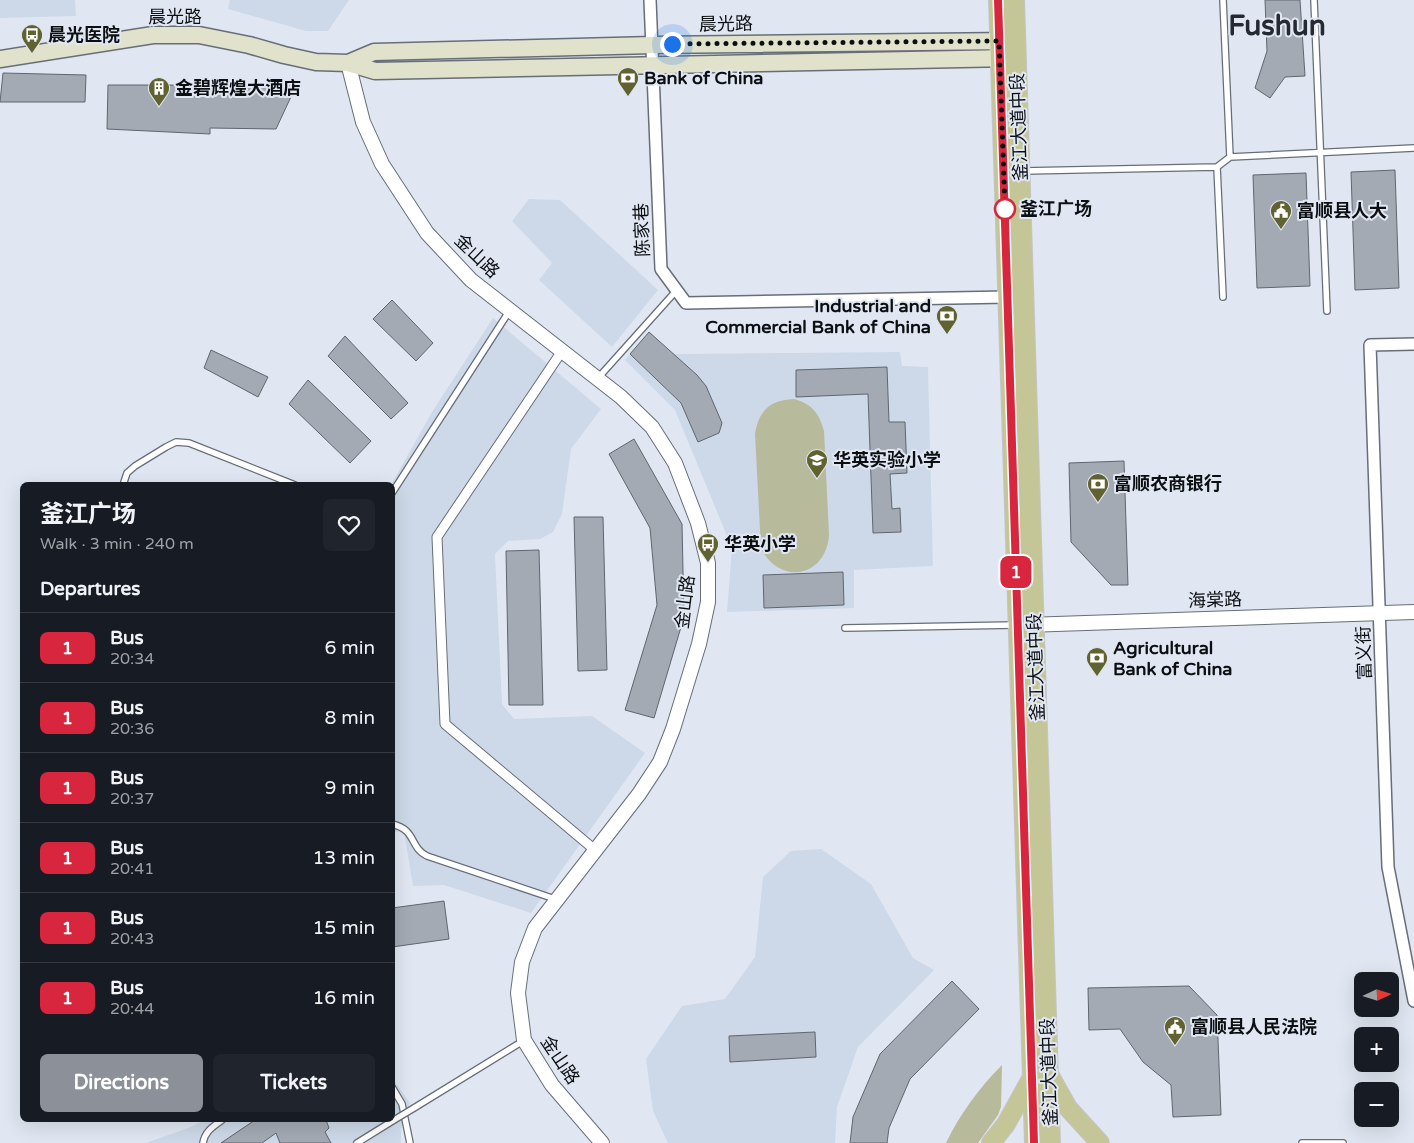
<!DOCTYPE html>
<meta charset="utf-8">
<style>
body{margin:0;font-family:"Varela Round","Noto Sans SC",sans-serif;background:#20242c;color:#f1f3f6;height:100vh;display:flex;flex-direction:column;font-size:19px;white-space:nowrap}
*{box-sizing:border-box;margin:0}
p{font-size:16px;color:#9ea1a6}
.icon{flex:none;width:28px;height:28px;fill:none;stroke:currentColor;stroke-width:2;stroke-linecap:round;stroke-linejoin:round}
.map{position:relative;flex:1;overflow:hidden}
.details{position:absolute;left:20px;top:482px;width:375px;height:640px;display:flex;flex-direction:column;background:#171b24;border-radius:8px;box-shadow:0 5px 20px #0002}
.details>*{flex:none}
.badge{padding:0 10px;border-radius:8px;font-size:18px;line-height:32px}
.needle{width:32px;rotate:86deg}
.tools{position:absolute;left:1354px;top:972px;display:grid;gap:10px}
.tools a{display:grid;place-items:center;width:45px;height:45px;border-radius:8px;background:#171b24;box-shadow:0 5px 20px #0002;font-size:25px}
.you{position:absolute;width:25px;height:25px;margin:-12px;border:4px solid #fff;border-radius:50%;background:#1a73e8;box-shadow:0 0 0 8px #1a73e833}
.map>.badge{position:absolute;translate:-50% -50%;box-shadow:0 0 0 2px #fff}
h2{padding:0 20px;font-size:19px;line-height:45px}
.round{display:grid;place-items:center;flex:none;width:52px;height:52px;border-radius:8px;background:#20242c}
.summary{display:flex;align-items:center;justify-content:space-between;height:85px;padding:0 20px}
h1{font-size:24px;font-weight:700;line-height:38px}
.button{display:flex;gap:10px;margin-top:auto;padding:10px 20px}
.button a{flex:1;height:58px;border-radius:8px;background:#8c9099;color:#fff;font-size:20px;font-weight:700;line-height:58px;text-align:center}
.button a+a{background:#20242c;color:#f1f3f6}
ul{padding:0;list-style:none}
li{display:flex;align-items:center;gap:15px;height:70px;padding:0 20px;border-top:1px solid #363941}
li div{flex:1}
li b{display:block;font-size:19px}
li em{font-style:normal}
li .badge{min-width:55px;font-weight:700;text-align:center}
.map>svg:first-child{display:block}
.built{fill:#cdd9e8}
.green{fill:#b8ba9c}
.building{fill:#a3aab4;stroke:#5f666f}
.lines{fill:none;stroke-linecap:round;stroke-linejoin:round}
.service-casing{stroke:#676e77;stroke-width:8}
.pedestrian-casing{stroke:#676e77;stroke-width:11}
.minor-casing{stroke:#676e77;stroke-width:14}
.tertiary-casing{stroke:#676e77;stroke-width:16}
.secondary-casing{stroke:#676e77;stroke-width:19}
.primary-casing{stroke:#c5c5c6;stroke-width:20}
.service{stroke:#fff;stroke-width:5.5}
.pedestrian{stroke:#fff;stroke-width:9}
.minor{stroke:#fff;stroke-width:11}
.tertiary{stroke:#fff;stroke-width:14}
.secondary{stroke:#e1e2cb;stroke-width:16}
.primary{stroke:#c4c697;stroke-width:18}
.service-bridge-casing{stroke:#676e77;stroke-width:8;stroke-linecap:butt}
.service-bridge{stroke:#fff;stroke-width:5.5}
.line-casing{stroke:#fff;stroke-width:11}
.line{stroke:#d7263d;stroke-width:8}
.walk{stroke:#0c0f12;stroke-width:5;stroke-dasharray:0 9}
.stop-dot{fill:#fff;stroke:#d7263d;stroke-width:2.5}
.labels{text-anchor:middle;stroke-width:4;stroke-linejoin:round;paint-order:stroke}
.street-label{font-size:18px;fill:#0c0f12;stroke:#e0e7f2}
.poi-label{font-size:18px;font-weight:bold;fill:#0c0f12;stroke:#e0e7f2;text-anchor:start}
.stop-label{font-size:18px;font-weight:bold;fill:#0c0f12;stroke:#e0e7f2;text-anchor:start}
.town-label{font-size:28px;font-weight:bold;fill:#252a32;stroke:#e0e7f2}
</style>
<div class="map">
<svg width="1414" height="1143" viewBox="0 0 1414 1143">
<rect width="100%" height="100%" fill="#e0e7f2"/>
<path class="built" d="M0 0H75L76 16 0 18Z
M230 0H349L328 31H306L228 9Z
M529 199 560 200 658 290 612 347 539 280 552 263 512 221Z
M493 318 601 409 571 449 562 514 553 532 540 539 508 541 495 554 502 704 514 719 592 716 645 753 531 913 444 885 413 886 404 831 393 832 392 485H391L432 412Z
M649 332 674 354 900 352 902 366 928 367 933 566 854 570V608L727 612 732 548 675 410 625 360Z
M821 849 871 884 913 958 934 970 858 1047 837 1107 835 1143H668L653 1111 646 1059 682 1006 725 999 755 957 763 877 791 851Z
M393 1079 410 1103 401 1128V1143H146L188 1128 205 1120H392Z"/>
<path class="green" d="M794 399C812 404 819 413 824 431L829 535C826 577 781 586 761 549L755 434C759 410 770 400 794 399Z
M1002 1065 1001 1107 998 1115 978 1143H946C960 1114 979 1088 1002 1065Z"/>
<path class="building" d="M1265 0H1300L1305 76 1285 77 1270 98 1255 88 1267 51Z
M3 73 86 75 85 102H0Z
M220 83 296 86 276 129 210 128V134L107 129 108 85H220Z
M1395 170 1399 288 1355 290 1351 172Z
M1306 173 1310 286 1257 288 1253 175Z
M392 300 433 343 416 361 373 319Z
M649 332 697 375 706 386 722 423 719 433 698 442 681 403 630 354Z
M345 336 408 403 391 419 328 356Z
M211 350 268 377 258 397 204 368Z
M887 367 889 422H905L907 473 890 474 892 509 900 508 901 532 873 533 868 394 796 397V370Z
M308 380 371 441 350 463 289 404Z
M634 439 682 524 684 617 654 718 625 710 657 605 650 528 609 454Z
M1124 461 1128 585H1111L1071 542 1069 463Z
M574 517H603L607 670 578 671Z
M539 550 543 705H509L506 551Z
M843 572 844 605 764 608 763 575Z
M444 901 449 939 392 947V908Z
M952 981 979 1009 910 1079 889 1128 887 1143H850L853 1117 880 1054Z
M1189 986 1217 1015 1221 1115 1173 1117 1171 1085 1143 1062 1120 1029 1089 1030 1088 988Z
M815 1032 816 1057 730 1062 729 1036Z
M255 1120H326L329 1128 325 1132 331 1143H280L276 1133 262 1143H221Z"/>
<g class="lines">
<g class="service-casing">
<path id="service" d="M1223 0 1230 157
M1314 0 1327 311
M1217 167 1223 297
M1023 171 1217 167 1230 157 1414 148
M598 378 676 291
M123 485 127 473 135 466 166 447 176 442 189 443 295 485
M392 493 510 310
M845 628 1016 625
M392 824C417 830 409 847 427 856L555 899
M392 1087 402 1104 410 1143
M414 1108 523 1041
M203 1143C205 1131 213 1127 222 1120
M357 1143 394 1120
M1302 1143H1343"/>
</g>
<g class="pedestrian-casing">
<path id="pedestrian" d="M562 351 437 537 445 724 595 850"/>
</g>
<g class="minor-casing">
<path id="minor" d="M650 0 661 269 686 303 1007 297
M1414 344 1370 345 1388 867 1414 1001"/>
</g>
<g class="tertiary-casing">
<path id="tertiary" d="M348 63 363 122 382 164 427 233 471 280 621 397 652 427 675 463 698 523 708 563V602L699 644 673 729 660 762 639 794 535 928 522 962 518 993 524 1040 552 1085 602 1143
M1026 625 1414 612"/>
</g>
<g class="secondary-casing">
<path id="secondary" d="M0 59 153 35H199L249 45 284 55 316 62 348 63 375 71 1011 58
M348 63 374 52 653 45 1012 41"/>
</g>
<g class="primary-casing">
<path id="primary" d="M998 0 1034 1143
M1015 0 1051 1143
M1050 1076 1068 1108 1100 1143
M991 1143 1006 1124 1032 1077"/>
</g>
<use href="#service" class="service"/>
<use href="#pedestrian" class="pedestrian"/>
<use href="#minor" class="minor"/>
<use href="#tertiary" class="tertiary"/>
<use href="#secondary" class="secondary"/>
<use href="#primary" class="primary"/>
<g class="service-bridge-casing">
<path id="service-bridge" d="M394 1120 414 1108"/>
</g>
<use href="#service-bridge" class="service-bridge"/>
</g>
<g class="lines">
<g class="line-casing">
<path id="line" d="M998 0 1034 1143"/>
</g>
<use href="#line" class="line"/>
<path class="walk" d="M672 44 999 41 1005 209"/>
</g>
<defs>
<g id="bus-pin" transform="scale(1.125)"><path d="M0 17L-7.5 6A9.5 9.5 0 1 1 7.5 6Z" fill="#606230" stroke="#e0e7f2"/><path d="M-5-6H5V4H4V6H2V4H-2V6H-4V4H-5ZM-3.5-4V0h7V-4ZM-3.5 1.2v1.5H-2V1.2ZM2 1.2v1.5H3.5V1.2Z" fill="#fff"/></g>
<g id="bank-pin" transform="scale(1.125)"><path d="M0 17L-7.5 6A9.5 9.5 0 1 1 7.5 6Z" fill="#606230" stroke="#e0e7f2"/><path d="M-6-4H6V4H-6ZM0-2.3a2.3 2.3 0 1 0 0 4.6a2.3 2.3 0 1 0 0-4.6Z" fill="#fff"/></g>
<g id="building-pin" transform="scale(1.125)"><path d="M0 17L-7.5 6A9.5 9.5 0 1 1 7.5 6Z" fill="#606230" stroke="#e0e7f2"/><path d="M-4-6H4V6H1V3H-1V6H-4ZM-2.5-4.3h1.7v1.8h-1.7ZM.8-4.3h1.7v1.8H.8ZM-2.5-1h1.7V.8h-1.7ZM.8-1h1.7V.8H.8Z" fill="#fff"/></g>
<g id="civic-pin" transform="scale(1.125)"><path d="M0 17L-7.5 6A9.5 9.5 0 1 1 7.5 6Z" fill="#606230" stroke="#e0e7f2"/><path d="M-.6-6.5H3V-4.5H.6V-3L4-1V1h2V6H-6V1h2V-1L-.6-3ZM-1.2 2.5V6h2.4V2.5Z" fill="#fff"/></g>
<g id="school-pin" transform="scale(1.125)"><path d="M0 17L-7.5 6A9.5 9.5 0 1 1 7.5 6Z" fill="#606230" stroke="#e0e7f2"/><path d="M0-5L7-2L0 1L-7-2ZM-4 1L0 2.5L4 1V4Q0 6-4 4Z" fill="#fff"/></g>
</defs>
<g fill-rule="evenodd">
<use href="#bus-pin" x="32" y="35"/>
<use href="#bank-pin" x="628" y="78"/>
<use href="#building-pin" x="159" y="88"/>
<use href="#civic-pin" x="1281" y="211"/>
<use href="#bank-pin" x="947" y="316"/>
<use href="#school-pin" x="817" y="460"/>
<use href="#bank-pin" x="1098" y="484"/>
<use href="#bus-pin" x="708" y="544"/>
<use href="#bank-pin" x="1097" y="658"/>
<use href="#civic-pin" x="1175" y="1027"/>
</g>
<circle class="stop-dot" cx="1005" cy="209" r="10"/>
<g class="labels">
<g class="street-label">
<text x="175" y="23">晨光路</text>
<text transform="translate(726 24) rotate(-1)" y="6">晨光路</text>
<text transform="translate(1019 127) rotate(-92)" y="6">釜江大道中段</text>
<text transform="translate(642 230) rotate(-92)" y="6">陈家巷</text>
<text transform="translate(477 256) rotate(44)" y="6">金山路</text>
<text transform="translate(1215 600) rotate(-2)" y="6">海棠路</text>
<text transform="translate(685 602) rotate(-83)" y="6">金山路</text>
<text transform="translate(1364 653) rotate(-92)" y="6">富义街</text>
<text transform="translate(1036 667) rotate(-92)" y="6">釜江大道中段</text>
<text transform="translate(560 1060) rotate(56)" y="6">金山路</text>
<text transform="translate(1049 1072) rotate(-92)" y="6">釜江大道中段</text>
</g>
<g class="poi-label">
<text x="48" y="41">晨光医院</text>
<text x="644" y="84">Bank of China</text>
<text x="175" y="94">金碧辉煌大酒店</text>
<text x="1297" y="217">富顺县人大</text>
<text x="931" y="312" text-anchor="end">Industrial and<tspan x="931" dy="21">Commercial Bank of China</tspan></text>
<text x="833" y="466">华英实验小学</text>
<text x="1114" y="490">富顺农商银行</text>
<text x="724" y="550">华英小学</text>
<text x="1113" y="654">Agricultural<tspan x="1113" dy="21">Bank of China</tspan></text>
<text x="1191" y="1033">富顺县人民法院</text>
</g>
<g class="stop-label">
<text x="1020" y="215">釜江广场</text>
</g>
<g class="town-label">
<text x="1277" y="35">Fushun</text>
</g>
</g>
</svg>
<div class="tools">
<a><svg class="needle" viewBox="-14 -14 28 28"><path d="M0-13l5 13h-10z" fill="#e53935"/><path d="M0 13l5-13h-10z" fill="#9ea1a6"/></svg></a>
<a>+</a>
<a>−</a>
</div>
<div class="you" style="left:672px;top:44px"></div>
<b class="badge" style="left:1016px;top:572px;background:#d7263d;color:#fff">1</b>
<section class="details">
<div class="summary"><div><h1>釜江广场</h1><p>Walk · 3 min · 240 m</p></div><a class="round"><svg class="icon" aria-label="heart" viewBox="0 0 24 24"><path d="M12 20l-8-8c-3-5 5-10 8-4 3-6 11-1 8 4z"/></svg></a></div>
<h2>Departures</h2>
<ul>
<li><span class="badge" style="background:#d7263d;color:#fff">1</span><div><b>Bus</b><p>20:34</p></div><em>6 min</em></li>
<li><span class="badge" style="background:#d7263d;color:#fff">1</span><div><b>Bus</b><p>20:36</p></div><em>8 min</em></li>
<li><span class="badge" style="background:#d7263d;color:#fff">1</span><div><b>Bus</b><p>20:37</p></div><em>9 min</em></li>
<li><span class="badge" style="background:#d7263d;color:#fff">1</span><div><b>Bus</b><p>20:41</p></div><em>13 min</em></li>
<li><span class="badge" style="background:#d7263d;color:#fff">1</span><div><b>Bus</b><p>20:43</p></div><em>15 min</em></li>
<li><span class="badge" style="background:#d7263d;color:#fff">1</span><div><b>Bus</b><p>20:44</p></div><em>16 min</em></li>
</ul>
<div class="button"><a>Directions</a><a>Tickets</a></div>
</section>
</div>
